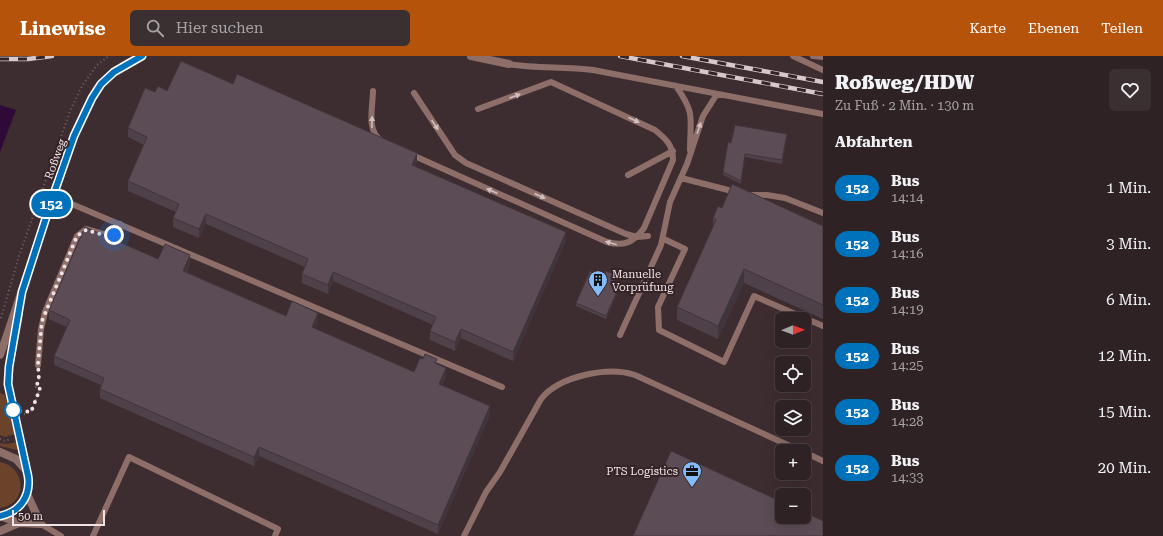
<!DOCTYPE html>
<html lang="de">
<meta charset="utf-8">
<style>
body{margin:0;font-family:"Roboto Serif",serif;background:#3a2f31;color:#f1f3f6;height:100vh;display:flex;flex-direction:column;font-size:15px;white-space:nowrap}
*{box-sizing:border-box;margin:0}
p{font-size:13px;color:#a7a4a6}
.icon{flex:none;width:22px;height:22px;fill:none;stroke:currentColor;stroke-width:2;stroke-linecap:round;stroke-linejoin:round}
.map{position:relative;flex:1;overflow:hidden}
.panel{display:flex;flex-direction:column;background:#2e2224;width:340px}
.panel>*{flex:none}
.badge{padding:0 8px;border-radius:13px;font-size:14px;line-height:26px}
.needle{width:26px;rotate:89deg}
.buttons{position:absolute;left:775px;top:256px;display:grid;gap:8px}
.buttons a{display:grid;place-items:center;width:36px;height:36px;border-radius:6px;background:#2e2224;box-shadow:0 4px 16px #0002,0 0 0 1px #493f41;font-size:20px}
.scale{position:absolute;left:12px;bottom:10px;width:93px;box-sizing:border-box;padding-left:4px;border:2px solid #efe3e5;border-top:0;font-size:11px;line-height:14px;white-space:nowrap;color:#efe3e5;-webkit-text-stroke:3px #342326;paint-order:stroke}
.you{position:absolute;width:20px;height:20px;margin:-10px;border:3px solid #fff;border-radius:50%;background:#1a73e8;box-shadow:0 0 0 6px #1a73e833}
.map>.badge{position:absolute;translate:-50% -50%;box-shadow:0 0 0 2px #fff}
h2{padding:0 12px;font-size:15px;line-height:36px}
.round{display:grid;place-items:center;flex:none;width:42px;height:42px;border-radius:6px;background:#3a2f31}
.headline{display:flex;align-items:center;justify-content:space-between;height:68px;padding:0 12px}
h1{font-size:19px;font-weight:800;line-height:30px}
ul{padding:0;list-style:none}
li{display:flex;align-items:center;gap:12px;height:56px;padding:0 12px}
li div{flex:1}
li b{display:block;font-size:15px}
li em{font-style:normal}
li .badge{min-width:44px;font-weight:700;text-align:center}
header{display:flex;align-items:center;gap:24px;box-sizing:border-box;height:56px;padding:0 20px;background:#b45309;color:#fff}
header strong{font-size:19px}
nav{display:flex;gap:22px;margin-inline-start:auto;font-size:14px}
.search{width:280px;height:36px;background:#3a2f31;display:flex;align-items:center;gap:10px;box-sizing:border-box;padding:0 14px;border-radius:6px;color:#a7a4a6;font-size:15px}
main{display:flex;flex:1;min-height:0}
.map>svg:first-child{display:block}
.green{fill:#6b422a}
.water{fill:#2f0938}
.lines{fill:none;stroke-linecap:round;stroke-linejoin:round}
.path{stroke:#766669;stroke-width:2;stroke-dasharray:1 3;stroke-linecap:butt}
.lane{stroke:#8e6e69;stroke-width:6}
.street{stroke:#8e6e69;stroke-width:8}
.rail-casing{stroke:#d6c9cc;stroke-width:4.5}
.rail{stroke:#342326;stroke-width:3;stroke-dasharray:9;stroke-linecap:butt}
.wall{fill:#4f4149}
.shaded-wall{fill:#40353c}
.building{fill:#5c4c55;stroke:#40353c}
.oneway{fill:#d2c0c0}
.line-casing{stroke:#fff;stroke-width:9}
.line{stroke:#0072bc;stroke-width:6}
.walk{stroke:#efe3e5;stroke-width:4;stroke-dasharray:0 7.2}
.stop-dot{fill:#fff;stroke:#0072bc;stroke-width:2}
.labels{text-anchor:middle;stroke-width:4;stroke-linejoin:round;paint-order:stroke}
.street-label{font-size:11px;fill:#efe3e5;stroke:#342326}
.poi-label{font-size:11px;fill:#efe3e5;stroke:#342326;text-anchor:start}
</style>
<header>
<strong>Linewise</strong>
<div class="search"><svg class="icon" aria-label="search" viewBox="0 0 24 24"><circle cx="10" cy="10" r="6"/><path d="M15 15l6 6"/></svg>Hier suchen</div>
<nav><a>Karte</a><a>Ebenen</a><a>Teilen</a></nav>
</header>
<main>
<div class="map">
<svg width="823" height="480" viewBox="0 0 823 480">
<rect width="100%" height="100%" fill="#3e2d30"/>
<path class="green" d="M0 337 5 339 15 378 5 381 0 379Z
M17 386V394L0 390V387L6 388Z
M0 406C27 411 28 449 0 452Z"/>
<path class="water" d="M0 49 16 54 0 96Z"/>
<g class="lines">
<path class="path" d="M1 262 19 200 70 55 82 30 97 9 109 0
M24 358 31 356 40 333 36 331 39 325 38 317
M0 383 5 385 11 383"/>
<path class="lane" d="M793 0 823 14
M813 0 823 1
M509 8C537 13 565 10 593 14L823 58
M676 30C696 59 690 61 690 94
M373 35C373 49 366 75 381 84
M414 37 455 99 466 107 626 178 637 181 648 180
M410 98 607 186C624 191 634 186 644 172L673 104C673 89 666 83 655 74L551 26 478 53
M628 119 673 95
M681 122 736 136
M749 139H767L785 142 823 157
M53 140 502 331
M664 183 685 193 658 251 659 274 724 306 754 240 823 270
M620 279 661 189 670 146 687 108 703 60 717 38
M38 309 41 273 45 256 77 180 86 173 113 181 120 168
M804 396 823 405
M41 468 61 480
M93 480 129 401 278 473 275 480
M464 480 486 436 500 416 541 343C559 320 608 310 635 319L801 395"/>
<path class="street" d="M471 0 509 8
M0 299C21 240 39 180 60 121 69 94 78 66 92 42 102 23 122 8 142 0
M0 396 16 403 26 414
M0 460C20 457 31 440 28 420L8 328 9 311 19 259
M0 460 19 467 41 468 27 438
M0 475 19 467"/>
<g class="rail-casing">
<path id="rail" d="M620 0 823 38
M682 0 823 26
M0 3H28L52 0"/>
</g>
<use href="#rail" class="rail"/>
</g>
<path class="wall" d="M233 28 417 106 415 110 566 185 513 305 461 282 455 295 430 284V275L433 269 333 225 328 238 302 227V218L305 211 206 168 199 182 173 171V162L176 156 128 135V125L144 89 128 81V72L155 36Z
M787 81 782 108 745 101 741 128 723 119V116L731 87Z
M722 152 823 170V263L744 227 718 283 677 264V251L713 171V162Z
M158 203 190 208 187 216 286 260 318 266 315 273 414 316 437 308 446 321 442 329 490 359 438 478 259 400 254 410 100 342V333L101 329 54 309V300L67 271 49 263V254Z
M603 221 615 222 613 226 620 232 606 263 576 250V247Z"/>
<path class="shaded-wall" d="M787 78V81L782 108V104Z
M417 97V106L412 118V109Z
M745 98V101L741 128V125Z
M206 158V168L199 182V173Z
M566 176V185L513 305V296Z
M190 199V208L183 224V215Z
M744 213V227L718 283V270Z
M333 216V225L328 238V229Z
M620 229V232L606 263V260Z
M318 257V266L312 281V271Z
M461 273V282L455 295V286Z
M446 312V321L439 337V328Z
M490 350V359L438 478V469Z
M259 391V400L254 410V401Z"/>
<path class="building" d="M181 5 233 28 237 18 417 97 412 109 566 176 513 296 461 273 455 286 430 275 436 261 333 216 328 229 302 218 308 203 206 158 199 173 173 162 179 148 128 125 147 81 128 72 145 32 155 36 158 30 167 35Z
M735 69 787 78 782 104 745 98 741 125 723 116 728 86 731 87Z
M732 128 823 170V249L744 213 718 270 677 251 716 164 713 162 718 150 722 152Z
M85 171 158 203 165 188 190 199 183 215 286 260 292 245 318 257 312 271 414 316 420 302 423 303 425 298 437 303 435 307 446 312 439 328 490 350 438 469 259 391 254 401 100 333 104 322 54 300 70 264 49 254Z
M590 215 603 221 606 215 615 219 612 225 620 229 606 260 576 247Z
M671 395 782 446V461H804V456L823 465V480H633Z"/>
<defs><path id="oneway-solid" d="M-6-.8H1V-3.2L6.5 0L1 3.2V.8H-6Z"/></defs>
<g class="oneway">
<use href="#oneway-solid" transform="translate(515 40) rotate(-20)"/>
<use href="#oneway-solid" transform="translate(634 64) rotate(24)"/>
<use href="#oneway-solid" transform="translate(372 66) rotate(-89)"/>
<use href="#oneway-solid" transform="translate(435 69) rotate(56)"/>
<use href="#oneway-solid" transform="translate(699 72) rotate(-71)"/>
<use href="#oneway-solid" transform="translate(492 135) rotate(-156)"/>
<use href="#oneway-solid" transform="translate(540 140) rotate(24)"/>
<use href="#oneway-solid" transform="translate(611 187) rotate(-164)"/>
</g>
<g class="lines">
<g class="line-casing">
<path id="line" d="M0 460C20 456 31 440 28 420L8 328 9 311 22 236 53 140 74 80 92 42 101 28 114 16 142 0"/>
</g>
<use href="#line" class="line"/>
<path class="walk" d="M13 354 31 356 40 333 36 330 39 325 38 308 42 265 77 180 86 174 111 181 114 179"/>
</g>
<defs>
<g id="building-pin" transform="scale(1)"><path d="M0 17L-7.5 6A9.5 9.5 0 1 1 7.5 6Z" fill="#84bcfb" stroke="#342326"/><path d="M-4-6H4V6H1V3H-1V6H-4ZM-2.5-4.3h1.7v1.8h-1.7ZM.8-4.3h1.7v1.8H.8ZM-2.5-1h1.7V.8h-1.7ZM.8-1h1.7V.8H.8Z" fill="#111"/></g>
<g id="office-pin" transform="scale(1)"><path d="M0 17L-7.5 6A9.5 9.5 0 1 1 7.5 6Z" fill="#84bcfb" stroke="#342326"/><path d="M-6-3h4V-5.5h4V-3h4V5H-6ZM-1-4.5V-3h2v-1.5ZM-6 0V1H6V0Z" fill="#111"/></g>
</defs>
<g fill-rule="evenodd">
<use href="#building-pin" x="598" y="224"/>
<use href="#office-pin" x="692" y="415"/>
</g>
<circle class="stop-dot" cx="13" cy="354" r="8"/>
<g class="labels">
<g class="street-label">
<text transform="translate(55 103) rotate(-70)" y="4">Roßweg</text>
</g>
<g class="poi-label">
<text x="612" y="222">Manuelle<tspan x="612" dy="13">Vorprüfung</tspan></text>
<text x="678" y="419" text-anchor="end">PTS Logistics</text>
</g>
</g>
</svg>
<div class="buttons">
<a><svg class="needle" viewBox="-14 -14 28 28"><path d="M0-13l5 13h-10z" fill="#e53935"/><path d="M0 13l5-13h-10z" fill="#a7a4a6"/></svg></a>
<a><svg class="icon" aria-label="locate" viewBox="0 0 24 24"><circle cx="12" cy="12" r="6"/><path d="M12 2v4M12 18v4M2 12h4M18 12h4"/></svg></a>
<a><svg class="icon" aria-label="layers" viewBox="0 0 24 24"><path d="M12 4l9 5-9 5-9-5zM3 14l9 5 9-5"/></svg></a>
<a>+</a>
<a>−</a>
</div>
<div class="scale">50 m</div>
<div class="you" style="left:114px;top:179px"></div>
<b class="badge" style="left:51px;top:148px;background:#0072bc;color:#fff">152</b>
</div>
<section class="panel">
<div class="headline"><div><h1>Roßweg/HDW</h1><p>Zu Fuß · 2 Min. · 130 m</p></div><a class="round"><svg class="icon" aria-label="heart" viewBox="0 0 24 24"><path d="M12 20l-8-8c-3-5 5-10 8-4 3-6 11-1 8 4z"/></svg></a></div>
<h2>Abfahrten</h2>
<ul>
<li><span class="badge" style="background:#0072bc;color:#fff">152</span><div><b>Bus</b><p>14:14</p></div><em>1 Min.</em></li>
<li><span class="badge" style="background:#0072bc;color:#fff">152</span><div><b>Bus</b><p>14:16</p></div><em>3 Min.</em></li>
<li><span class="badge" style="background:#0072bc;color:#fff">152</span><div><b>Bus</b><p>14:19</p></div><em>6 Min.</em></li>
<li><span class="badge" style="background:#0072bc;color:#fff">152</span><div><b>Bus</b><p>14:25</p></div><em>12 Min.</em></li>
<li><span class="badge" style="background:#0072bc;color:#fff">152</span><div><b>Bus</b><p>14:28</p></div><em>15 Min.</em></li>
<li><span class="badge" style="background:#0072bc;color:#fff">152</span><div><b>Bus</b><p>14:33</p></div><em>20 Min.</em></li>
</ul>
</section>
</main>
